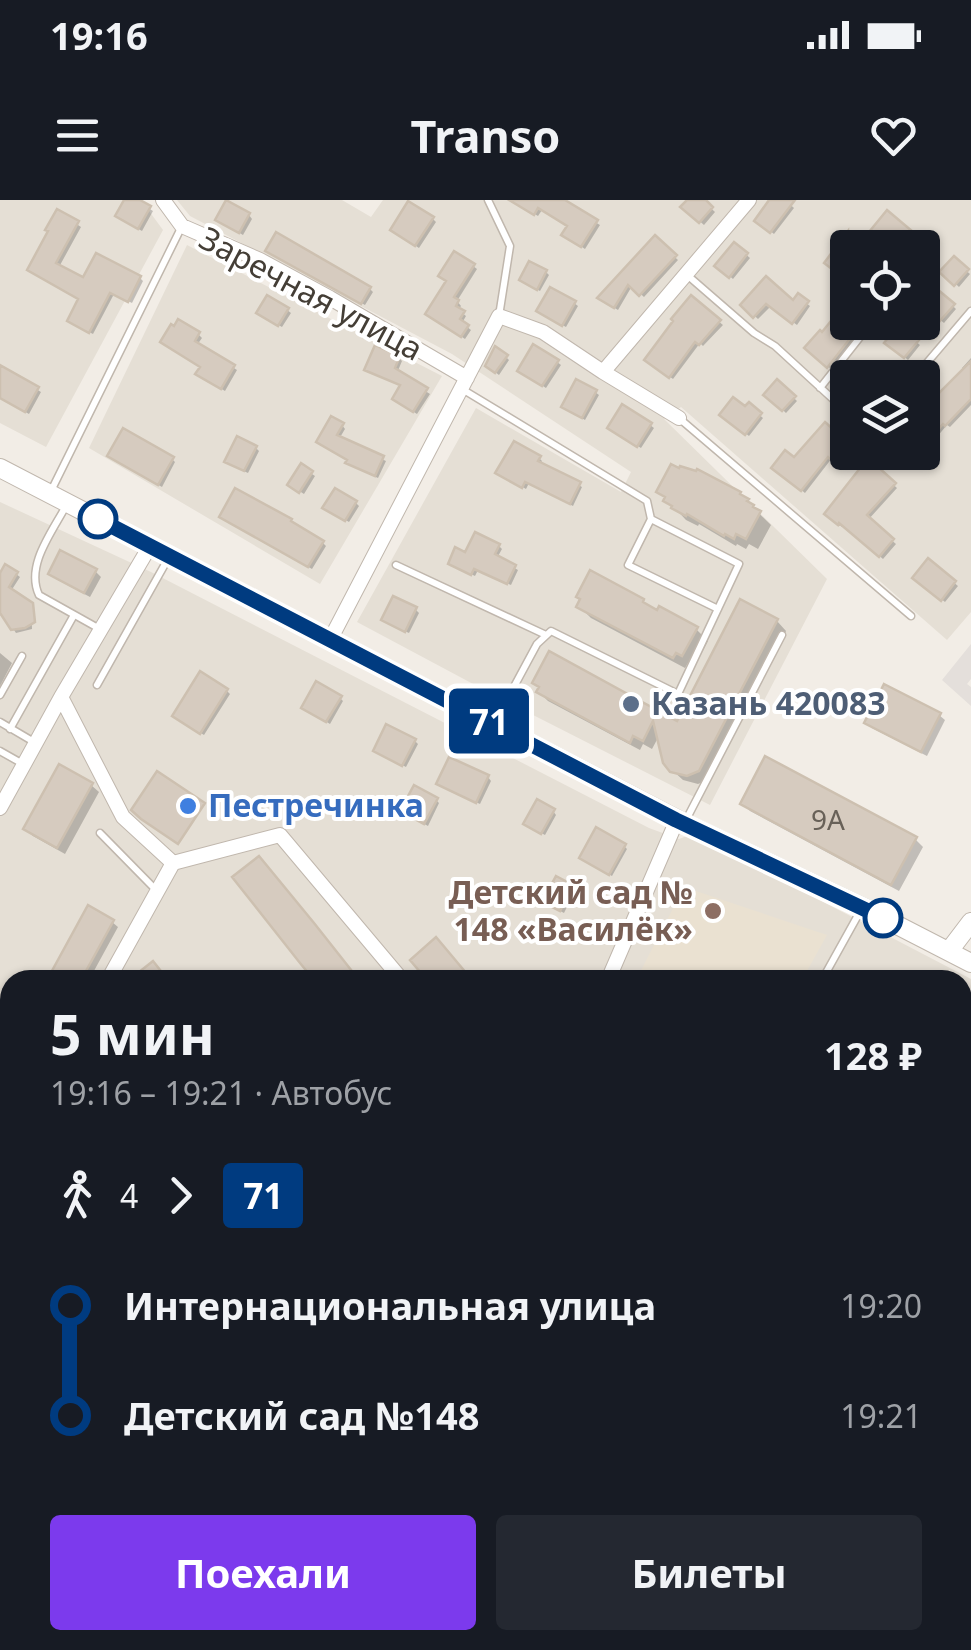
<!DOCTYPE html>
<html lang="ru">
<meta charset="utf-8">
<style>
body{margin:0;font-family:"Noto Sans",sans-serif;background:#242831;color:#f1f3f6;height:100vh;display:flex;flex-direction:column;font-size:38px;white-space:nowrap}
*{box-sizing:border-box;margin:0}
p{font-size:32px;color:#9ea1a6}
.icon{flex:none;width:55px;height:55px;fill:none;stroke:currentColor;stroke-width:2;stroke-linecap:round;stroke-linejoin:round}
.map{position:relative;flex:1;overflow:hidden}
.drawer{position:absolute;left:0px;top:770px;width:972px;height:680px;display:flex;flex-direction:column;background:#171b24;border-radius:30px 30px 0 0;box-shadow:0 2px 8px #0004}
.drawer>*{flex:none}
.badge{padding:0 20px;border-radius:8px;font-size:35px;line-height:65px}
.buttons{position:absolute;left:830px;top:30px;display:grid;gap:20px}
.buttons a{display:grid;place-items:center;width:110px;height:110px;border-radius:10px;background:#171b24;box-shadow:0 2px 8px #0004;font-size:50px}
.map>.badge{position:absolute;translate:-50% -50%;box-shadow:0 0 0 5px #fff}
.legs{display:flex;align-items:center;gap:15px;height:110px;padding:0 50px;font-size:32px}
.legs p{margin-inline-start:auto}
.headline{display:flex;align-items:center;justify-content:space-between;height:170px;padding:0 50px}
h1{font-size:55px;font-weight:700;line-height:75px}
.cta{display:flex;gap:20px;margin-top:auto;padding:20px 50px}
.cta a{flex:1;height:115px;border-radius:10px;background:#7c3aed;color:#fff;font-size:40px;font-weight:700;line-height:115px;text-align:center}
.cta a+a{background:#242831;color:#f1f3f6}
ul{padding:0 50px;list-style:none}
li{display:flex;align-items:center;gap:35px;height:110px;font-size:38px}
li i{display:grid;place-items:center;width:15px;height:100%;margin:0 12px;background:currentColor}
li i::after{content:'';width:25px;height:25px;margin:-12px;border:8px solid;border-radius:50%;background:#171b24}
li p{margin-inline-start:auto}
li:first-child i{background:linear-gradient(#0000 50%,currentColor 0)}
li:last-child i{background:linear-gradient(currentColor 50%,#0000 0)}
.status{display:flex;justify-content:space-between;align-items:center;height:70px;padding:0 50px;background:#171b24;direction:ltr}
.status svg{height:28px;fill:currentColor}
header{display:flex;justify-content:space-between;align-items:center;height:130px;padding:0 50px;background:#171b24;font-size:45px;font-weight:700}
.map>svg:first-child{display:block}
.residential{fill:#e5dfd5;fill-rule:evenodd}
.industrial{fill:#e4dfdb}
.education{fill:#eae1d1}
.shadow{fill:#0003}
.building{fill:#d6cbbf;stroke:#cdc0b0;stroke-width:2.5}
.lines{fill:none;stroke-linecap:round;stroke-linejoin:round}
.service-casing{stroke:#c0b7ad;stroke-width:9}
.minor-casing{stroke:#c0b7ad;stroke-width:16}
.tertiary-casing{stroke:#c0b7ad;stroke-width:20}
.service{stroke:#fff;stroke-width:6}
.minor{stroke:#fff;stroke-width:14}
.tertiary{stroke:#fff;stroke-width:18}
.line-1-casing{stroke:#fff;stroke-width:22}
.line-1{stroke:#003b80;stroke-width:15}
.stop-1-dot{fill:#fff;stroke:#003b80;stroke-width:5}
.service-dot{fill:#5c6f8a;stroke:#fff;stroke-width:4}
.shop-dot{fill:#3f7fe0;stroke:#fff;stroke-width:4}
.education-dot{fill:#8d6e63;stroke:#fff;stroke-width:4}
.labels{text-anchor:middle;stroke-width:8;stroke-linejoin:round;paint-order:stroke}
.number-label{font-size:28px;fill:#686158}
.street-label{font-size:32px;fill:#443e36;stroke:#fff}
.service-label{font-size:32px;font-weight:bold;fill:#4e5e75;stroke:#fff;text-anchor:start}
.shop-label{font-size:32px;font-weight:bold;fill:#366cbe;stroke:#fff;text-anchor:start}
.education-label{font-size:32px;font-weight:bold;fill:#785e54;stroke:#fff;text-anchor:end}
</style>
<div class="status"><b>19:16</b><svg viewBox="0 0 49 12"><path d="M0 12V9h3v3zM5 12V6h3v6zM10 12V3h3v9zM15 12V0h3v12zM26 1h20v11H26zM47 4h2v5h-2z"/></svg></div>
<header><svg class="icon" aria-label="menu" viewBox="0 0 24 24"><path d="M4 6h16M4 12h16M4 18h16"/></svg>Transo<svg class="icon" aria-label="heart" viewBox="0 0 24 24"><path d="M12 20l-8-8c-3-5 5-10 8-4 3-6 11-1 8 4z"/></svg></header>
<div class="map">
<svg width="971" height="1450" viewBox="0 0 971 1450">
<rect width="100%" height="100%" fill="#f2ede6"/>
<path class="residential" d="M0 0H141L163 30 46 247 0 223Z
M177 0H342L371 17 383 0H971V412L947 440 681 207 664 219 827 379 710 605 490 493 357 422 476 208 621 292 631 272 452 154 190 16ZM848 48H922V122H848ZM848 178H922V252H848Z
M187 45 442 176 320 384 89 248Z
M0 302 151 372 649 628 679 639 687 636 710 643 971 779V1264L965 1300 963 1301 962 780H10V1440H121L122 1450H0Z
M268 1440H676L663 1450H275Z"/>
<path class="industrial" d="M971 444V479L967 484 971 487V506L942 480Z
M159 1440H268L275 1450H168Z"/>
<path class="education" d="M684 687 827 735 802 780H636Z"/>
<path class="shadow" d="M127 0H135L153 11 142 31 121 19Z
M512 0H557L600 25 585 49 567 37 569 26 542 10 538 16Z
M690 0H702L715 12 704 25 684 7Z
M773 0H785L794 8 774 34 757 20Z
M58 12 81 27 59 67 84 81 140 78 143 81 132 103 114 94 93 134 73 124 81 99 30 69Z
M249 15 252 19 243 35 221 22Z
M433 19 436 22 419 48 396 33Z
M655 39 678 60 644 97 632 86 618 110 603 101Z
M735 45 750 58 733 79 718 66Z
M848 48V71L845 69 841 74 831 67Z
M272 54 370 89 373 92 365 105Z
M954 60 970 74 959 87 943 72Z
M473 66 477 69 457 101 461 106 458 110 466 116 462 123 471 130 465 139 432 117Z
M546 72 549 75 540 91 525 83Z
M767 80 793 104 798 97 810 106 797 125 771 106 758 119 743 105Z
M938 92 956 109 944 123 925 107Z
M691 99 723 125 703 146 700 143 673 179 651 163Z
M574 103 578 106 566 127 542 114Z
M287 110 291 113 282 127 262 116Z
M848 122H870L832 170 808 148 823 135Z
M899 128 920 145 908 160 888 142Z
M198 134 202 138 197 145 237 170 225 191 201 177 202 167 166 145Z
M506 157 509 160 499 175 491 169Z
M399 158 402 161 397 173 430 194 417 214 398 202 403 186 367 170Z
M971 158V205L950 227 947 225 914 264 901 252H922V213L965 171 962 168Z
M557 162 561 165 546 188 523 173Z
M0 168 41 192 29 214 0 198Z
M777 182 797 201 786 213 767 195Z
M595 192 599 195 585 220 567 209Z
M749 206 763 218 749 236 726 218 746 210Z
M342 225 345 229 339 239 386 261 378 278 352 266 349 260 323 245Z
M650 225 654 228 641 248 613 230Z
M825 226 848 246 835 260 832 258 805 293 774 268 794 261Z
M256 248 259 251 248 273 231 265Z
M539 258 542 261 540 264 582 287 573 306 529 283 526 289 502 275Z
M113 259H172L175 262 162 287Z
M868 262 897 288 868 320 896 344 883 359 844 325 842 327 827 314Z
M301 267 315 276 304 294 293 287Z
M659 291 739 294 771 325 758 349 749 344 746 349 737 344 736 346 699 324 698 326 686 320Z
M356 303 359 306 349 322 329 310Z
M225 320 323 343 326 346 312 369Z
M499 346 502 349 497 358 518 370 511 385 478 370 475 376 454 366 467 356Z
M929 362 958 386 945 402 916 378Z
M95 371 101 377 90 397 56 379 51 374Z
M16 374 20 377 11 391 31 404 32 429 16 433 6 418 0 415V378Z
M643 401 653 411 696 429 708 441 695 466 688 463 685 468 591 418 579 406Z
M415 409 419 413 409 433 387 423Z
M777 421 786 431 708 580 698 584 683 580 672 570 659 536 652 549 643 544 640 550 548 501 539 492 541 489 678 524Z
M0 453 12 463 0 486Z
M227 491 230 494 204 535 178 519Z
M340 498 343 501 330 524 307 510Z
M939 515 945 520 927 556 872 528 867 522Z
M415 541 418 544 406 567 379 553Z
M488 577 491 581 480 604 443 587Z
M91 585 99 592 65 654 33 636 26 629Z
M436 600 439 603 428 626 406 614Z
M743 603 915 639 923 647 899 691 750 611Z
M553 611 556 615 545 635 530 627Z
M624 646 627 649 612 676 585 661Z
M572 687 575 691 564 713 549 705Z
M112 722 118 727 89 780H50Z
M716 770 737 780H711Z
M962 853 971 858V905L962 900Z
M962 1005 971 1016V1076L962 1065Z
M0 1028 10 1038V1057L0 1068Z
M0 1107 10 1109V1131L7 1145 0 1144Z
M0 1207 10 1208V1242L0 1240Z
M968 1388 971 1389V1450H965L951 1440H962V1393L966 1394Z
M0 1409 10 1411V1440H70L69 1448 23 1444 0 1439Z
M169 1440H207L215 1450H178Z
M243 1440H262L269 1450H250Z
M365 1440H403L406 1445 400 1450H372Z
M492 1440H579L586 1450H480Z"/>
<path class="building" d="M124 0H140L151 6 138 29 115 16Z
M226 0 250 13 239 33 215 20Z
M509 0H565L598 20 581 47 561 35 567 26 538 8 534 15Z
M687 0H706L713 7 699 23 680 7Z
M769 0H795L770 33 754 21Z
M408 1 434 17 415 46 390 30Z
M57 9 79 21 56 63 83 77 96 53 141 76 128 102 110 93 89 133 67 121 78 99 27 70 48 31 45 30Z
M887 10 932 48H856Z
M848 31V56L836 72 824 63Z
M276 32 371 87 361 104 265 51Z
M655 35 677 55 639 96 628 85 614 108 597 98Z
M734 42 748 53 729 78 714 66Z
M454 51 475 64 454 97 459 100 456 106 465 111 460 119 469 125 461 137 425 114 446 81 438 76Z
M954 56 969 69 954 86 939 72Z
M529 61 547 70 537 90 519 80Z
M766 76 793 100 798 93 809 101 792 124 766 104 753 118 740 105Z
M550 87 576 101 562 126 536 111Z
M937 89 955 104 939 122 922 108Z
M267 95 289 108 278 126 256 113Z
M691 95 721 120 699 145 695 142 669 178 644 160 673 121 671 119Z
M848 100V122H863L827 168 804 148 820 130 822 132Z
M178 119 200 132 195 141 235 165 221 189 195 174 200 167 160 142 171 124 174 126Z
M899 124 919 140 904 158 884 143Z
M533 144 559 160 542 186 517 171Z
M375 145 400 156 395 168 428 188 413 212 392 199 400 185 364 170Z
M495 146 508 155 495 173 485 166Z
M971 161V199L945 226 943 224 922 248V210Z
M0 165 39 187 25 212 0 198Z
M576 179 597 190 582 218 561 207Z
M777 179 796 196 782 211 763 195Z
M733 197 745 206 749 202 762 213 745 235 719 215Z
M622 204 652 223 637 247 607 228Z
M331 216 344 223 337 235 384 256 375 276 345 263 347 260 316 242Z
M825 222 846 241 830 259 828 257 801 291 771 268 785 250 794 257Z
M123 228 174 257 158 285 107 256Z
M237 236 257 246 244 271 224 262Z
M514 241 541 256 538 261 581 282 570 304 525 282 522 288 495 273Z
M868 258 896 283 867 315 894 339 879 357 839 323 838 325 824 314Z
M301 263 313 271 299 293 287 285Z
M671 264 679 268 680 266 696 271 697 269 741 292 740 294 749 299 747 301 754 305 753 307 761 311 746 339 736 334 734 339 725 334 724 336 687 314 686 316 671 308 672 306 663 301 665 297 656 292Z
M235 288 292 319 291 321 324 341 308 367 219 317Z
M335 288 357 301 345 321 322 308Z
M475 332 500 344 495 354 516 365 507 384 474 369 471 375 448 364 455 347 465 352Z
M60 350 97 369 84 393 48 374Z
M928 358 956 381 941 401 912 378Z
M5 364 18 372 9 387 33 403 35 422 25 428 11 430 0 413V373Z
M590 370 644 399 643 402 657 410 659 406 698 427 682 456 676 453 673 458 576 407 580 399 576 397Z
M393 396 417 407 405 432 381 420Z
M740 399 778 419 699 571 687 576 670 572 663 563 653 521 643 541 633 536 630 543 536 492 539 487 532 483 549 451 677 521Z
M200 471 228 489 200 534 172 516Z
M316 481 342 496 326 522 301 508Z
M884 484 941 513 921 552 864 523Z
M386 524 416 539 402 566 373 551Z
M765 556 917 637 891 685 740 604Z
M449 557 489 575 476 603 436 584Z
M59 564 93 583 57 648 23 629Z
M157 571 205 603 178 644 141 619 131 610Z
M414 585 438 598 424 624 400 611Z
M537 599 555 609 541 634 523 624Z
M596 627 626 644 609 675 579 658Z
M259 656 314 723 359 780H314L300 763 232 677Z
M556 676 573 685 560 711 542 702Z
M88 705 114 720 81 780H47Z
M436 737 472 780H427L410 760Z
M153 761 168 780H129Z"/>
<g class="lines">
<g class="service-casing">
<path id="service" d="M488 0 510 46 499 116
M686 74 754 133 775 146 848 213
M914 178 971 111
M820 188 872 122
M462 189 647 301 651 319
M680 219 911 416
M50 293 182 26
M67 304C53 331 25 365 39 395L98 428
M396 365 546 435
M97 485 169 357
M0 495 22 456
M0 522 34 542
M495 522 537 444 551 431 678 494 739 364 651 319 628 365 718 409
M10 529 74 415
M0 551 23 564
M686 620 782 435
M100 633 155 689
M822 780 862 708
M0 810 10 816
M962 830 971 822
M962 915 971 919
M962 966 971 977
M962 1083 971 1093
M962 1359 971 1362
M225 1440 232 1450
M589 1440 595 1450
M683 1440 696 1450
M920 1440 945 1450
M670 1450 682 1440
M703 1450 711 1440"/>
</g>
<g class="minor-casing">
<path id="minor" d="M163 0 182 26 260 60 330 98 467 178
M603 172 749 0
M330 440 499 116 543 132 603 172 679 218
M61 497 123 617 173 663
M0 608 61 497 150 346
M108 780 173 663 280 635 402 780
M608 780 677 620
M0 990 10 1000
M0 1164 10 1165
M962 1237 971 1241
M337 1440 345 1450
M434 1450 446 1440"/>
</g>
<g class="tertiary-casing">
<path id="tertiary" d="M0 268 684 623 862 707 971 763
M949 751 971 722"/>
</g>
<use href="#service" class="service"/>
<use href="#minor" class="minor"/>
<use href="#tertiary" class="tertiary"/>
</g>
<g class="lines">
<g class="line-1-casing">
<path id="line-1" d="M98 319 676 620 883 718"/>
</g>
<use href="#line-1" class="line-1"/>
</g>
<g class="stop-1-dot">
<circle cx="98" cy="319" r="18"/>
<circle cx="883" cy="718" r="18"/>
</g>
<circle class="service-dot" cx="631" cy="504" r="10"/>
<circle class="shop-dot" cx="188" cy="606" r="10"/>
<circle class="education-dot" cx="713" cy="711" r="10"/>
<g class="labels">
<g class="number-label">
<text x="828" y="630">9А</text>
</g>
<g class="street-label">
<text transform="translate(311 94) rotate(28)" y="11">Заречная улица</text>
</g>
<g class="service-label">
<text x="651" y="515">Казань 420083</text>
</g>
<g class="shop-label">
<text x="208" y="617">Пестречинка</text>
</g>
<g class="education-label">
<text x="693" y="704">Детский сад №<tspan x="693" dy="37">148 «Василёк»</tspan></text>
</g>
</g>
</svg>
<div class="buttons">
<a><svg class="icon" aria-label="locate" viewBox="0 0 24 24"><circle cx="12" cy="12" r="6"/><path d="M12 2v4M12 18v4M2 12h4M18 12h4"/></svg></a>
<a><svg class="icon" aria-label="layers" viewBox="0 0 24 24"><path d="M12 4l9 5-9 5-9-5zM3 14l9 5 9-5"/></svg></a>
</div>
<b class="badge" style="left:489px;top:521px;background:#003b80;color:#fff">71</b>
<section class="drawer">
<div class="headline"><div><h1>5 мин</h1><p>19:16 – 19:21 · Автобус</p></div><b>128 ₽</b></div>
<div class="legs"><svg class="icon" aria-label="walk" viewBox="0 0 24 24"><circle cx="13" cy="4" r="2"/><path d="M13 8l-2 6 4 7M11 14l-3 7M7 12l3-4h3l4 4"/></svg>4<svg class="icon" aria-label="forward" viewBox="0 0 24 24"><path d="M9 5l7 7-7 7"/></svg><b class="badge" style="background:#003b80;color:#fff">71</b></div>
<ul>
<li><i style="color:#003b80"></i><b>Интернациональная улица</b><p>19:20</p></li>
<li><i style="color:#003b80"></i><b>Детский сад №148</b><p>19:21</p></li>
</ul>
<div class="cta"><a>Поехали</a><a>Билеты</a></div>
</section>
</div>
